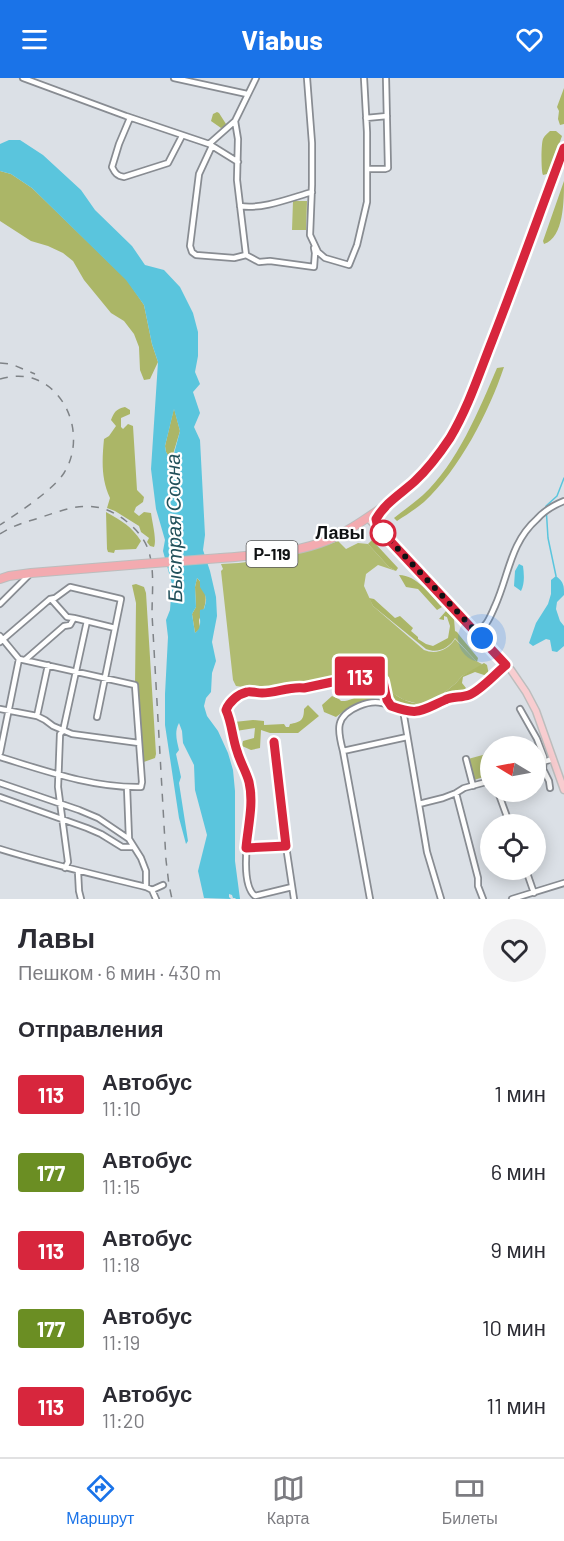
<!DOCTYPE html>
<html lang="ru">
<meta charset="utf-8">
<style>
body{margin:0;font-family:Barlow,sans-serif;background:#f2f2f3;color:#2b2b33;height:100vh;display:flex;flex-direction:column;font-size:22px;white-space:nowrap}
*{box-sizing:border-box;margin:0}
p{font-size:20px;color:#7c7c81}
.icon{flex:none;width:33px;height:33px;fill:none;stroke:currentColor;stroke-width:2;stroke-linecap:round;stroke-linejoin:round}
.map{position:relative;height:821px;overflow:hidden}
.sheet{display:flex;flex-direction:column;background:#fff;flex:1}
.sheet>*{flex:none}
.badge{padding:0 12px;border-radius:4px;font-size:21px;line-height:39px}
.needle{width:39px;rotate:280deg}
.tools{position:absolute;left:480px;top:658px;display:grid;gap:12px}
.tools a{display:grid;place-items:center;width:66px;height:66px;border-radius:50%;background:#fff;box-shadow:0 3px 15px #0003;font-size:30px}
.you{position:absolute;width:30px;height:30px;margin:-15px;border:4px solid #fff;border-radius:50%;background:#1a73e8;box-shadow:0 0 0 9px #1a73e833}
.map>.badge{position:absolute;translate:-50% -50%;box-shadow:0 0 0 3px #fff}
h2{padding:0 18px;font-size:22px;line-height:54px}
.round{display:grid;place-items:center;flex:none;width:63px;height:63px;border-radius:32px;background:#f2f2f3}
.summary{display:flex;align-items:center;justify-content:space-between;height:102px;padding:0 18px}
h1{font-size:28px;font-weight:700;line-height:45px}
ul{padding:0;list-style:none}
li{display:flex;align-items:center;gap:18px;height:78px;padding:0 18px}
li div{flex:1}
li b{display:block;font-size:22px}
li em{font-style:normal}
li .badge{min-width:66px;font-weight:700;text-align:center}
header{display:flex;justify-content:space-between;align-items:center;height:78px;padding:0 18px;background:#1a73e8;color:#fff;font-size:27px;font-weight:700}
.tab-bar{display:flex;justify-content:space-around;align-items:center;height:84px;border-top:2px solid #e1e1e2;background:#fff;font-size:16px;color:#7c7c81}
.tab-bar a{display:grid;justify-items:center;gap:3px}
.tab-bar .selected{color:#1a73e8}
.map>svg:first-child{display:block}
.green{fill:#b0bb71}
.forest{fill:#abb667}
.water{fill:#5ac5dd;fill-rule:evenodd}
.lines{fill:none;stroke-linecap:round;stroke-linejoin:round}
.stream{stroke:#5ac5dd;stroke-width:1.5}
.minor-casing{stroke:#888c92;stroke-width:8}
.major-casing{stroke:#bcbdbd;stroke-width:9}
.highway-casing{stroke:#bcbdbd;stroke-width:10}
.minor{stroke:#fff;stroke-width:4.5}
.major{stroke:#f8cdd0;stroke-width:6}
.highway{stroke:#f3abb0;stroke-width:8}
.rail{stroke:#7f8387;stroke-width:1.5;stroke-dasharray:8 8;stroke-linecap:butt}
.highway-bridge-casing{stroke:#bcbdbd;stroke-width:10;stroke-linecap:butt}
.highway-bridge{stroke:#f3abb0;stroke-width:8}
.line-casing{stroke:#fff;stroke-width:14}
.line{stroke:#d7263d;stroke-width:9}
.walk{stroke:#101214;stroke-width:6;stroke-dasharray:0 10.8}
.stop-dot{fill:#fff;stroke:#d7263d;stroke-width:3}
.labels{text-anchor:middle;stroke-width:4.5;stroke-linejoin:round;paint-order:stroke}
.shield{fill:#fff;stroke:#58595a;stroke-width:1.5}
.shield-label{font-size:16px;font-weight:bold;fill:#101214}
.stop-label{font-size:18px;font-weight:bold;fill:#101214;stroke:#fff;text-anchor:end}
.water-label{font-size:20px;font-style:italic;fill:#22515b;stroke:#fff}
</style>
<header><svg class="icon" aria-label="menu" viewBox="0 0 24 24"><path d="M4 6h16M4 12h16M4 18h16"/></svg>Viabus<svg class="icon" aria-label="heart" viewBox="0 0 24 24"><path d="M12 20l-8-8c-3-5 5-10 8-4 3-6 11-1 8 4z"/></svg></header>
<div class="map">
<svg width="564" height="821" viewBox="0 0 564 821">
<rect width="100%" height="100%" fill="#dbe0e6"/>
<path class="green" d="M293 123H307L306 152H292Z
M338 463 346 471 358 465 368 466 389 489 396 493 378 487 366 496 364 508 373 528 424 572C436 577 448 572 455 561L476 583 482 586 480 589 462 598 456 605 439 619 426 625 419 626 404 622 389 613 385 602 375 595 304 608C291 606 278 612 265 613 253 613 247 609 236 608L233 602 221 493 223 491 221 486C261 484 300 477 338 463Z
M490 675V697L474 702 468 681Z"/>
<path class="forest" d="M564 10V46L560 47 558 41 559 33 557 29Z
M217 34 219 35 226 46 224 49 221 50 211 43 213 36Z
M550 53H556L562 58 550 91 547 96 543 97C541 93 541 66 543 61 545 57 547 56 550 53Z
M0 93 11 96 32 110 127 202 144 227 152 266 158 284 150 301 144 302 140 292 139 269 134 256 124 243 111 235 84 202 73 183 63 175 48 168 31 163 0 143Z
M564 103C564 122 564 160 544 166L543 163Z
M504 289C489 334 459 392 424 424 416 431 406 437 397 443L394 440C403 433 414 425 423 417 457 386 479 332 497 290Z
M125 329 130 332V336L121 340V349L123 351 128 346 133 348 137 412 144 419 143 424 136 429 134 434 139 438 144 434 151 435C152 444 157 462 154 469L150 468 147 464 149 460 141 454 139 448 115 433 107 430 110 420C101 401 102 382 104 361L109 358 116 348 111 342C114 334 116 331 125 329Z
M174 330 180 353 171 383 166 374 165 368Z
M106 434C122 443 131 448 141 463L136 471 115 472 114 475 108 474 107 471Z
M372 462 398 490 396 493 389 489 368 466Z
M399 497C417 497 430 517 442 529L437 532 418 511 406 509Z
M197 500C206 509 208 521 203 533 202 536 200 539 199 542 199 550 203 549 195 555L192 536 196 529 195 509Z
M136 506 144 509 146 515 156 676 155 680 141 685 135 607 136 525 132 507Z
M369 520 374 521 395 540 400 538 413 550 411 553 418 559V561L426 566 433 568 448 560 450 548 447 539 444 538V542L439 541 446 533 454 541 455 553 457 554 460 558 478 580 477 584 455 560C449 570 438 576 426 571L373 528Z
M484 585 487 587 489 597 487 598 475 594 463 599 462 605 466 610 458 618 452 617 457 613 456 612 442 622 439 619 456 605 462 598Z
M377 607 383 609V617L344 633 336 639 324 634 322 627 332 618 339 621 341 623C356 624 364 610 377 607Z
M386 610H388C395 619 413 628 425 625 427 625 433 622 435 621L438 624C427 629 417 634 405 630 399 628 395 622 388 619Z
M308 627 319 638 298 655H270L261 652 260 670 251 672 242 668 243 663 254 660 255 650 236 653 234 652V644L253 642 264 643V647L284 646 286 649H289L290 646C300 644 304 643 304 631Z"/>
<path class="water" d="M9 62H20L43 77 81 112 95 132 132 168 145 187 164 192 180 209 193 235 198 254V278L195 294 200 306 193 314 200 335 194 349 200 362 205 457 203 472 210 493 216 519 217 538 212 564 216 583 212 595 211 614 206 620 204 628 207 638 218 653 228 675 233 692 235 713V783L240 821H236L235 820H233L232 817 229 816V819L231 821 204 820 198 793 207 757 195 712 194 687 183 665 182 653 179 645C174 654 177 663 179 672L176 676 181 699 179 705 188 763 186 766 179 740 165 647V616L168 559 166 542 170 532 172 506 163 473 165 462 156 431 151 391 158 284 152 266 144 227 126 202 32 110 11 96 0 93V66ZM174 331 180 353 172 383 166 374 165 368ZM197 500 200 503V509C206 519 208 518 204 531L200 532C199 541 203 549 195 555L192 536 196 529 195 509Z
M519 486 523 488C524 496 525 505 521 513L514 508 515 493Z
M556 498C564 504 564 508 564 517L557 524 556 531 560 543 564 548V568L557 574 552 573 550 562 546 561 533 568 529 565 536 545 548 526 551 516V502Z"/>
<g class="lines">
<path class="stream" d="M556 498 548 460 546 428 557 418 564 400"/>
<g class="minor-casing">
<path id="minor" d="M23 0 126 38 209 66 238 84
M174 0 247 16
M307 0 312 65V107L310 157 318 174 325 180 349 187 357 167 367 124V54L364 0
M130 40 119 66 112 89C115 95 117 98 124 99L168 85 182 58
M366 40 387 38
M235 43 238 61 237 102 246 177
M209 66 235 43 256 0
M212 68 199 96 190 168 192 174 196 177 234 180 246 177
M367 91H385L388 90 386 0
M240 128C261 132 291 120 312 114
M246 177 259 184 270 183 314 189 315 175 314 170
M51 521 67 539 74 540
M0 526 31 495
M477 554C487 548 490 539 495 528 509 497 510 465 537 441 544 433 554 427 564 423
M0 558 19 581 135 607 142 704 141 709C93 710 46 693 0 679
M0 564 50 521 55 520 70 509 121 521 97 639
M25 582 64 548 70 547 74 540 115 550
M0 631 37 638 45 642 53 648 72 656 139 665
M520 631 537 661 544 679 543 691 549 703 550 710
M403 632 427 774 441 821
M37 638 48 587
M274 664 286 768 294 821
M343 673 407 659
M0 675 19 581
M466 681 473 708
M536 686 553 681
M0 705 79 732 98 740 129 761
M127 709 129 761 141 780 146 793V809
M498 714 510 747
M456 715 478 800V808L483 821
M0 719 87 750 101 756 122 769H134
M419 726 443 720 456 715 464 710 490 703
M246 770 286 768
M0 771C48 786 97 797 146 809L152 812 156 821
M65 790 68 784 58 709 60 656 63 653 87 543
M526 792 534 815
M78 794 79 813 81 821
M292 809 255 818C238 805 250 746 251 727 252 703 243 693 237 673 232 659 232 645 226 632 229 624 239 616 247 614 251 613 257 615 262 615 276 615 290 608 304 610L370 596 377 598 383 603 387 622 391 628
M152 812 163 807
M370 821 343 673C337 651 335 638 359 628 366 625 374 623 382 625 396 628 407 636 422 632 432 630 439 624 447 621 455 618 463 619 470 616 481 612 487 602 495 595 498 592 503 590 506 587
M512 821 564 805"/>
</g>
<g class="major-casing">
<path id="major" d="M368 440 511 592 526 614 536 633 564 712"/>
</g>
<g class="highway-casing">
<path id="highway" d="M221 480C255 477 288 476 320 465 343 457 363 443 383 429 400 416 416 403 430 387 466 344 488 276 507 223 526 172 545 121 564 70
M0 501 9 498 31 495 142 486"/>
</g>
<use href="#minor" class="minor"/>
<use href="#major" class="major"/>
<use href="#highway" class="highway"/>
<path class="rail" d="M0 285 11 286 35 296
M0 301C10 298 21 297 32 300 70 312 85 362 64 395 52 413 19 434 0 447
M0 456C12 448 25 444 39 440 72 429 95 419 126 443 135 450 144 460 148 471 155 491 152 515 152 536L166 782 169 807 172 821"/>
<g class="highway-bridge-casing">
<path id="highway-bridge" d="M142 486 221 480"/>
</g>
<use href="#highway-bridge" class="highway-bridge"/>
</g>
<g class="lines">
<g class="line-casing">
<path id="line" d="M274 664 286 768 246 770C248 748 254 725 249 704 246 693 240 684 237 673 232 659 232 645 226 632 229 624 238 616 247 614 251 613 257 615 262 615 276 615 290 608 304 610L370 596 377 598 383 603 387 622 391 628C419 638 420 633 445 622 452 618 461 620 469 617 480 613 496 595 506 587L378 450 376 441C386 424 402 415 415 403 429 390 440 375 450 360 468 330 479 296 492 263 517 199 540 134 564 70"/>
</g>
<use href="#line" class="line"/>
<path class="walk" d="M383 455 482 560"/>
</g>
<circle class="stop-dot" cx="383" cy="455" r="12"/>
<g class="labels">
<rect class="shield" x="246.5" y="463" width="51" height="26" rx="4.5"/>
<g class="shield-label">
<text x="272" y="482">Р-119</text>
</g>
<g class="stop-label">
<text x="365" y="461">Лавы</text>
</g>
<g class="water-label">
<text transform="translate(174 450) rotate(-91)" y="7">Быстрая Сосна</text>
</g>
</g>
</svg>
<div class="tools">
<a><svg class="needle" viewBox="-14 -14 28 28"><path d="M0-13l5 13h-10z" fill="#e53935"/><path d="M0 13l5-13h-10z" fill="#7c7c81"/></svg></a>
<a><svg class="icon" aria-label="locate" viewBox="0 0 24 24"><circle cx="12" cy="12" r="6"/><path d="M12 2v4M12 18v4M2 12h4M18 12h4"/></svg></a>
</div>
<div class="you" style="left:482px;top:560px"></div>
<b class="badge" style="left:360px;top:598px;background:#d7263d;color:#fff">113</b>
</div>
<section class="sheet">
<div class="summary"><div><h1>Лавы</h1><p>Пешком · 6 мин · 430 m</p></div><a class="round"><svg class="icon" aria-label="heart" viewBox="0 0 24 24"><path d="M12 20l-8-8c-3-5 5-10 8-4 3-6 11-1 8 4z"/></svg></a></div>
<h2>Отправления</h2>
<ul>
<li><span class="badge" style="background:#d7263d;color:#fff">113</span><div><b>Автобус</b><p>11:10</p></div><em>1 мин</em></li>
<li><span class="badge" style="background:#6b8e23;color:#fff">177</span><div><b>Автобус</b><p>11:15</p></div><em>6 мин</em></li>
<li><span class="badge" style="background:#d7263d;color:#fff">113</span><div><b>Автобус</b><p>11:18</p></div><em>9 мин</em></li>
<li><span class="badge" style="background:#6b8e23;color:#fff">177</span><div><b>Автобус</b><p>11:19</p></div><em>10 мин</em></li>
<li><span class="badge" style="background:#d7263d;color:#fff">113</span><div><b>Автобус</b><p>11:20</p></div><em>11 мин</em></li>
</ul>
</section>
<nav class="tab-bar">
<a class="selected"><svg class="icon" aria-label="directions" viewBox="0 0 24 24"><path d="M12 3l9 9-9 9-9-9zM9 14v-3h6M13 9l2 2-2 2"/></svg>Маршрут</a>
<a><svg class="icon" aria-label="map" viewBox="0 0 24 24"><path d="M3 6l6-2 6 2 6-2v14l-6 2-6-2-6 2zM9 4v14M15 6v14"/></svg>Карта</a>
<a><svg class="icon" aria-label="tickets" viewBox="0 0 24 24"><path d="M3 7h18v10H3zM15 7v10"/></svg>Билеты</a>
</nav>
